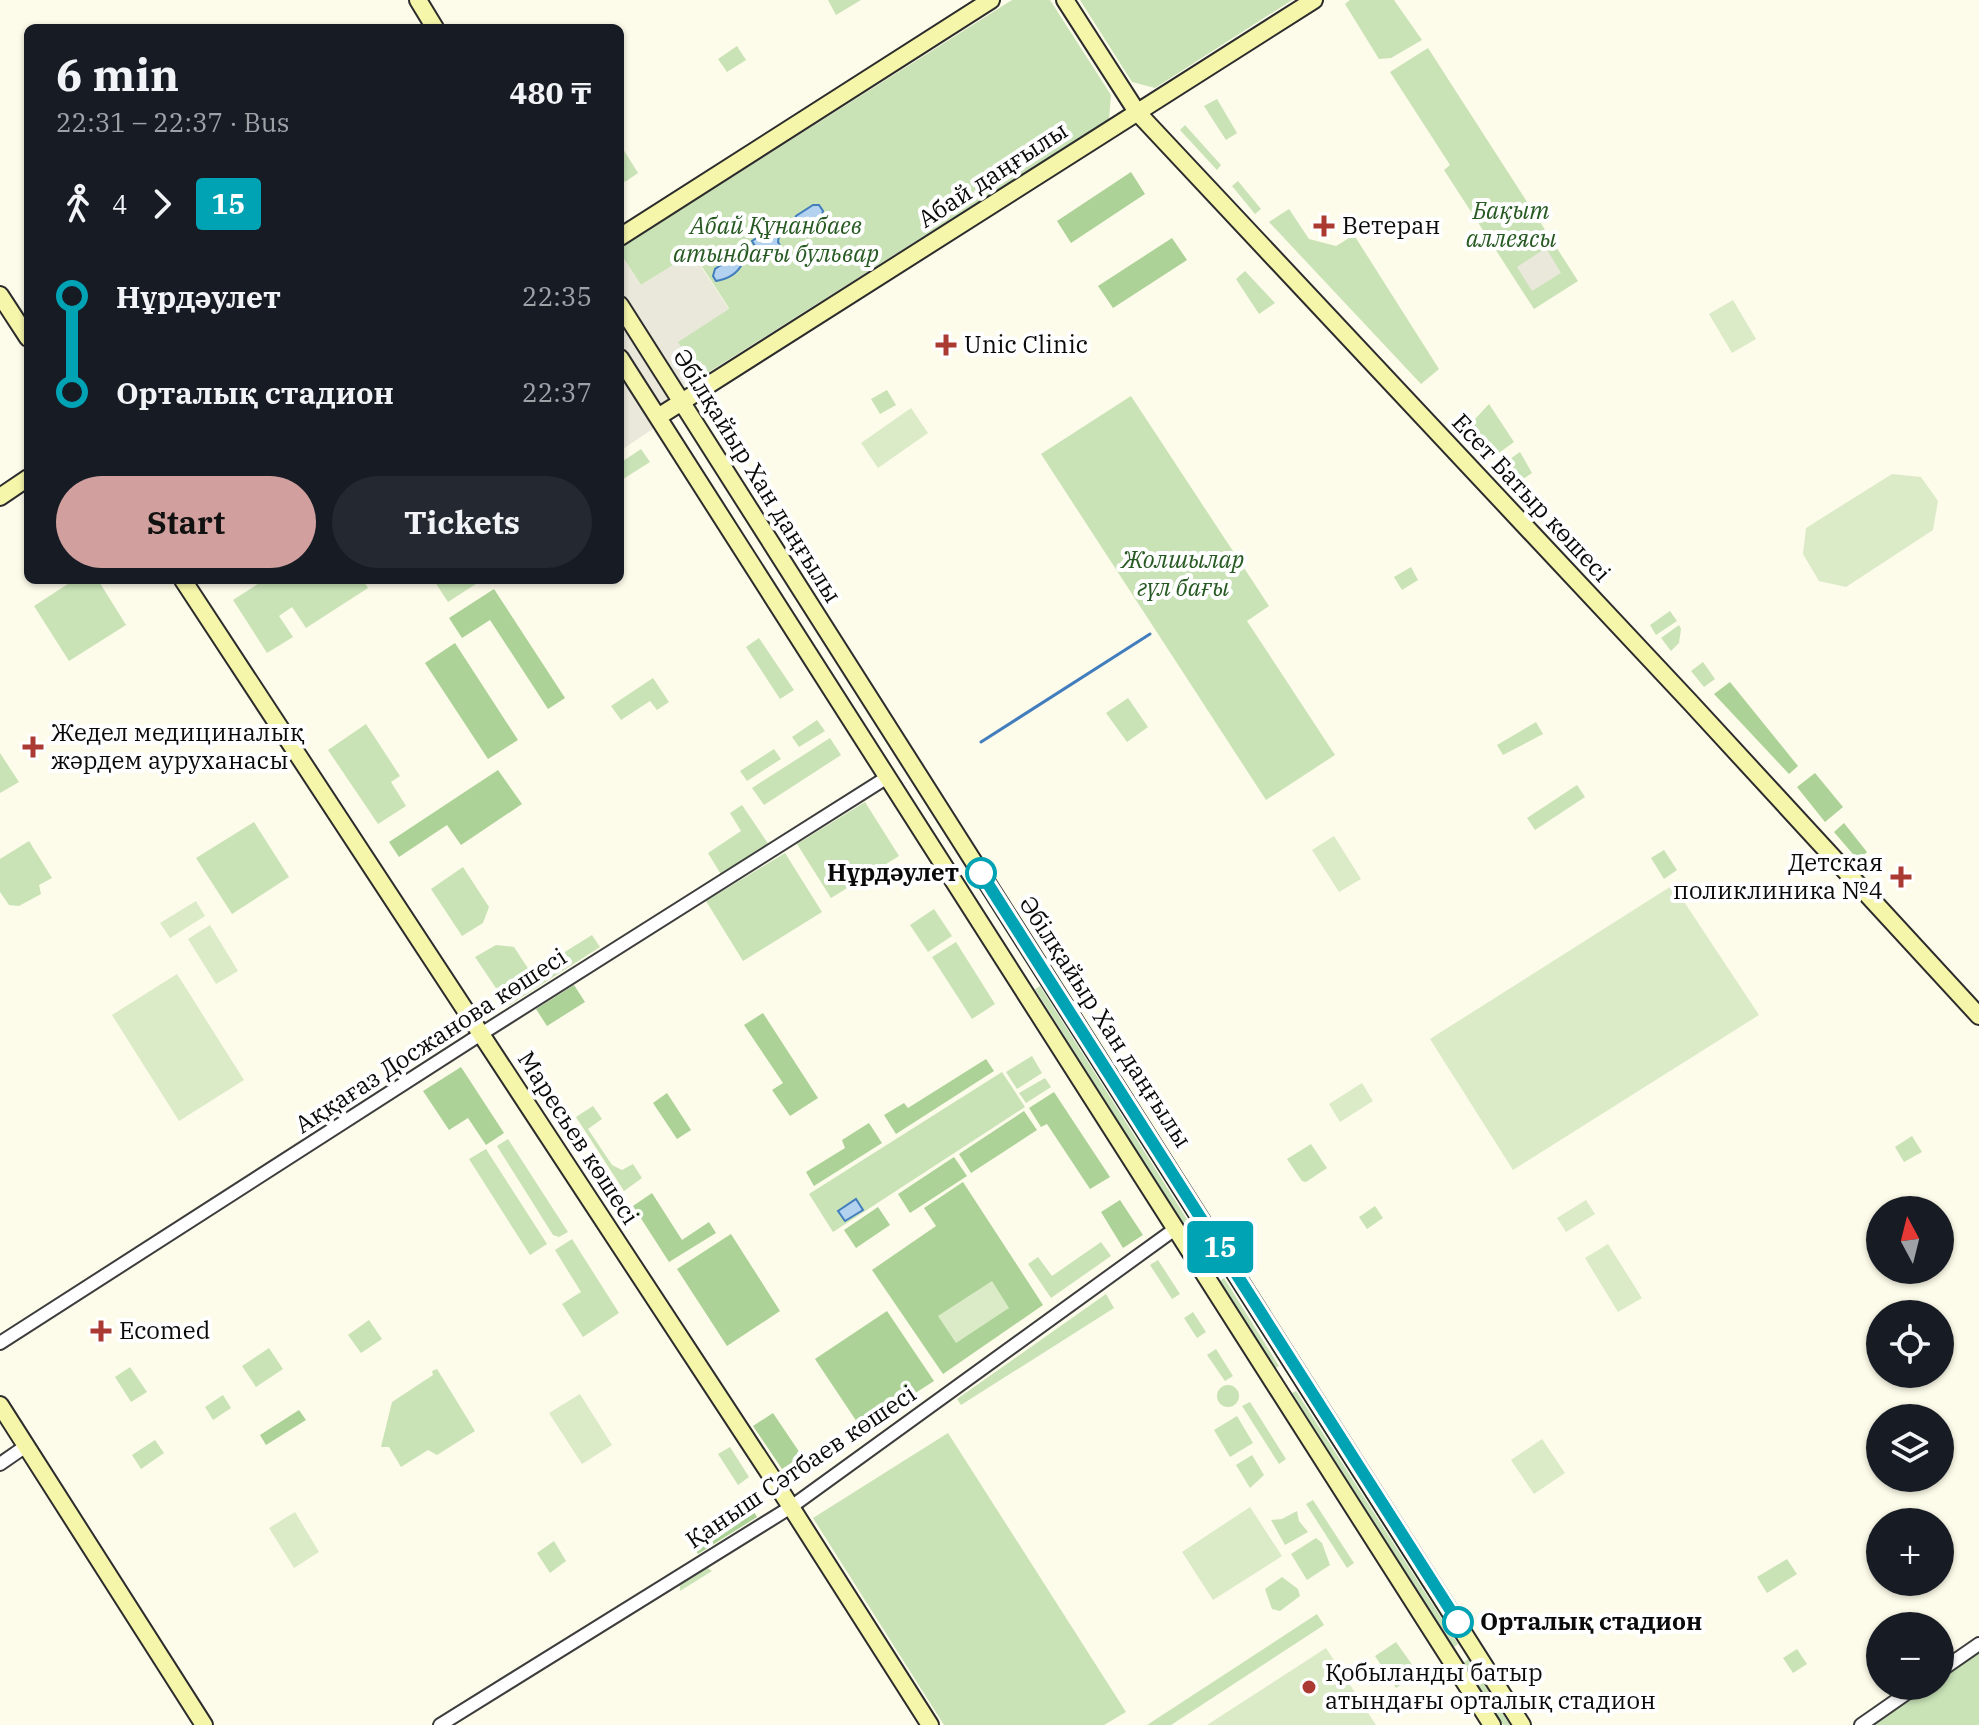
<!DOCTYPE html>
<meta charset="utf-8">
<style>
body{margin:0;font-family:"IBM Plex Serif",serif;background:#242831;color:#f1f3f6;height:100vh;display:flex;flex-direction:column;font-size:30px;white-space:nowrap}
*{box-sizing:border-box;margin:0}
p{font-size:26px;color:#9ea1a6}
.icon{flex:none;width:44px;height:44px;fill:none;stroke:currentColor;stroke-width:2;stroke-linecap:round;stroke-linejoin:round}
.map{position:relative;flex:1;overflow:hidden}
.drawer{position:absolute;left:24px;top:24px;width:600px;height:560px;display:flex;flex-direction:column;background:#171b24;border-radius:12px;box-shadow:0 2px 6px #0004}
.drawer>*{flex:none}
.badge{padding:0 16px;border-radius:6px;font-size:28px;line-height:52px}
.needle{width:52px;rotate:353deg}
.buttons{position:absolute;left:1866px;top:1196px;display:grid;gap:16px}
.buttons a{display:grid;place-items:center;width:88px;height:88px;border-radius:50%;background:#171b24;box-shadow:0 2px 6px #0004;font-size:40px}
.map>.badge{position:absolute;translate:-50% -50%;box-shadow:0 0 0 4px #fff}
.legs{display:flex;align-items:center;gap:12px;height:88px;padding:0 32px;font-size:26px}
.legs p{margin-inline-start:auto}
.head{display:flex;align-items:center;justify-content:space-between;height:136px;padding:0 32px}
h1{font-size:44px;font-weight:700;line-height:60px}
.cta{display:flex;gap:16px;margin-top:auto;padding:16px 32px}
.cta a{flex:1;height:92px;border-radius:48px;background:#d1a09e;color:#111;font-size:32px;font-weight:700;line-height:92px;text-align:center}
.cta a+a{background:#242831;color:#f1f3f6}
ul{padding:0 32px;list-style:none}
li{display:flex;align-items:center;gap:28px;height:96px;font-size:30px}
li i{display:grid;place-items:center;width:12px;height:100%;margin:0 10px;background:currentColor}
li i::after{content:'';width:20px;height:20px;margin:-10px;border:6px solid;border-radius:50%;background:#171b24}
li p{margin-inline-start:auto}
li:first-child i{background:linear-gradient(#0000 50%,currentColor 0)}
li:last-child i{background:linear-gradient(currentColor 50%,#0000 0)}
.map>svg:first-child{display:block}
.green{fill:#c9e3b7}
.forest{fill:#acd298}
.pitch{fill:#dbebc8}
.plaza{fill:#eae8da}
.water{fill:#b3d2ef;stroke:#427ebe;stroke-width:2}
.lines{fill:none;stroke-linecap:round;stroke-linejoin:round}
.stream{stroke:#427ebe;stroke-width:3}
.street-casing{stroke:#3d3d3d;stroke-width:16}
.secondary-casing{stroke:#2c2c2c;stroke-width:20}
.street{stroke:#fff;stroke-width:12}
.secondary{stroke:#f6f6ab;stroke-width:16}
.line-1-casing{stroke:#fff;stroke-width:18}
.line-1{stroke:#00a3b4;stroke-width:12}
.poi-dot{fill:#aa3a32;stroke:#fff;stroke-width:3}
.stop-1-dot{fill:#fff;stroke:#00a3b4;stroke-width:4}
.labels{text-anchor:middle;stroke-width:8;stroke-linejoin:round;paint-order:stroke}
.street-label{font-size:24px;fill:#0a0a0a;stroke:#fff}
.park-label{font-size:24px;font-style:italic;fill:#275a22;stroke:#fff}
.poi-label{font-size:24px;fill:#0a0a0a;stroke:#fff;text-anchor:start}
.stop-label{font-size:24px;font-weight:bold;fill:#0a0a0a;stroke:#fff;text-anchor:end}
</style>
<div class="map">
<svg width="1979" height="1725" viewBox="0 0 1979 1725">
<rect width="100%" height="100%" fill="#fdfbe9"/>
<path class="green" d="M828 0H861L836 15Z
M1012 0H1050L1111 95 1109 119 701 377 677 342 729 308 693 253 641 285 620 253V248Z
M1080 0H1292L1155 88 1132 82Z
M1350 0H1394L1422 40 1391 58 1379 59 1345 4Z
M737 46 746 60 727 72 718 59Z
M1428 48 1578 281 1534 309 1444 170 1450 165 1390 72Z
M1217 99 1237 133 1226 140 1204 106Z
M1185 125 1221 165 1217 170 1180 130Z
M620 144 638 173 625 182 620 173Z
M1238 181 1261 209 1255 214 1232 186Z
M1289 209 1309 239 1336 246 1354 235 1439 369 1421 384 1269 222Z
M1245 271 1275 303 1259 314 1236 279Z
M887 390 896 405 880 414 871 399Z
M1131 396 1269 606 1247 621 1335 755 1266 800 1041 454Z
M1489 404 1514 442 1489 460 1463 432Z
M641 449 650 462 620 481V463Z
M1520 452 1532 473 1513 486 1497 468Z
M1411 567 1418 580 1402 590 1394 577Z
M74 580H98L126 625 69 661 34 606Z
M264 580H363L368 588 306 628 292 607 279 616 293 637 267 653 233 600Z
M439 580H482L448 602 435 582Z
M1670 611 1677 621 1656 635 1650 625Z
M1679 625 1681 629 1679 643 1671 651 1661 638Z
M759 638 794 690 780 699 746 647Z
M1703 662 1715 679 1704 687 1691 671Z
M653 678 669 702 657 710 650 701 621 720 611 706Z
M1128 698 1148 727 1127 742 1106 713Z
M817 720 825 731 799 747 792 737Z
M1536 722 1543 734 1503 755 1497 745Z
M366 724 400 776 391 782 406 806 378 824 328 750Z
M830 738 841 755 764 805 752 788Z
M774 749 781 759 747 781 740 771Z
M0 753 19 782 0 793Z
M1577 785 1585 797 1535 830 1527 818Z
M865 802 899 856 831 898 797 844Z
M742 805 769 845 722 876 708 853 741 831 730 813Z
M254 822 289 877 232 914 196 858Z
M29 841 52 878 39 885 41 894 19 906 9 905 0 892V859Z
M1664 850 1677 870 1664 879 1651 858Z
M785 853 822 912 743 961 706 901Z
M463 867 489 907 483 923 462 936 431 889Z
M934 909 952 936 928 952 910 925Z
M592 935 600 947 508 1006 475 957 496 945 514 947 531 973Z
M956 942 995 1004 972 1019 932 957Z
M1040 986 1219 1270 1214 1273 1035 989Z
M1032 1056 1042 1073 1017 1089 1006 1072Z
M1002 1072 1025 1107 833 1232 809 1194Z
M1045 1078 1051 1087 1026 1103 1019 1093Z
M593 1106 602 1119 588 1129 612 1165 622 1170 633 1164 642 1178 624 1191 576 1117Z
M1912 1136 1922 1152 1904 1162 1895 1147Z
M508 1139 568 1232 559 1237 553 1235 497 1146Z
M1311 1144 1327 1168 1306 1182 1302 1181 1287 1159Z
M486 1149 547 1244 530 1255 469 1159Z
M1375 1206 1383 1218 1367 1229 1359 1217Z
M572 1239 619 1313 583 1337 562 1304 581 1292 555 1250Z
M1101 1242 1111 1256 1051 1298 1028 1264 1038 1257 1052 1276Z
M1158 1260 1180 1294 1172 1299 1150 1265Z
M1224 1278 1279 1366 1274 1369 1220 1281Z
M1106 1294 1114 1308 961 1405 957 1399Z
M1193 1312 1206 1332 1197 1338 1184 1318Z
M369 1320 382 1339 361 1353 348 1335Z
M269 1348 283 1369 256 1387 242 1366Z
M1216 1349 1233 1376 1225 1381 1207 1355Z
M130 1367 147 1392 131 1402 115 1377Z
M437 1369 475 1431 437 1455 428 1450 401 1467 389 1447H381L392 1402 433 1375 432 1371Z
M1217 1396a11 11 0 1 1 22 0a11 11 0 1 1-22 0Z
M1296 1391 1458 1644 1454 1647 1292 1393Z
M223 1395 231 1408 213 1420 205 1407Z
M1250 1402 1286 1459 1279 1464 1242 1406Z
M1237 1416 1253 1443 1230 1457 1214 1430Z
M948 1433 1126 1712 1104 1725H944L813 1518Z
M155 1440 164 1453 141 1469 132 1455Z
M730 1447 749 1477 738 1485 718 1454Z
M1252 1455 1264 1475 1250 1488 1236 1465Z
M1313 1500 1354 1563 1347 1568 1306 1504Z
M1297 1511 1299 1521 1308 1532 1285 1545 1271 1520 1282 1519Z
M1316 1538 1322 1543 1330 1565 1307 1580 1291 1554Z
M554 1541 566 1561 550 1573 537 1553Z
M1787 1559 1797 1574 1767 1593 1757 1577Z
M706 1567 712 1571 680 1591V1584Z
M1282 1577 1298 1589 1300 1596 1280 1611 1272 1609 1265 1589Z
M1317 1614 1324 1625 1171 1725H1147Z
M1396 1642 1418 1673 1396 1688 1375 1656Z
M1797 1649 1807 1664 1793 1673 1783 1658Z
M1979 1651V1725H1870L1927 1686H1940V1677Z
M1468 1659 1510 1725H1503L1463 1663Z"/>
<path class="forest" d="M1131 172 1145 194 1071 243 1057 221Z
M1172 238 1187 260 1113 308 1098 286Z
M494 589 565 698 548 709 490 620 462 638 449 618Z
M455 643 518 740 488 759 425 663Z
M1730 682 1798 766 1789 774 1714 694Z
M498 770 522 804 461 845 447 825 399 857 389 842Z
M1815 773 1843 807 1825 822 1797 787Z
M1844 823 1867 852 1858 860 1834 832Z
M574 985 585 1002 547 1026 536 1009Z
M763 1013 818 1098 790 1116 772 1090 783 1083 744 1025Z
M986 1059 994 1071 896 1134 884 1115 904 1103 908 1108Z
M461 1067 504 1133 486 1145 468 1118 449 1130 423 1091Z
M1054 1092 1110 1177 1090 1189 1047 1124 1041 1127 1029 1108Z
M667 1093 691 1130 677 1139 653 1103Z
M1024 1111 1037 1130 971 1173 959 1154Z
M869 1123 882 1143 814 1186 806 1172 845 1148 842 1140Z
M954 1157 967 1176 910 1213 898 1194Z
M963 1182 1043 1305 943 1374 872 1270 936 1226 924 1208Z
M652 1193 682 1240 709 1222 716 1233 669 1262 633 1206Z
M1120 1200 1143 1235 1123 1248 1101 1212Z
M878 1207 890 1225 856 1248 844 1230Z
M731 1234 780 1311 727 1346 677 1269Z
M887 1311 934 1381 861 1428 815 1359Z
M299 1410 306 1420 266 1445 260 1435Z
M773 1413 802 1456 782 1469 753 1426Z
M750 1505 757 1517 698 1554 691 1543Z"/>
<path class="pitch" d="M1733 300 1756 339 1732 353 1709 314Z
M911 408 928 433 878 468 861 443Z
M1892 474 1921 477 1938 501 1933 530 1846 587 1819 581 1803 554 1806 528Z
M1334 836 1361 879 1339 892 1312 850Z
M1673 885 1759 1015 1513 1170 1430 1039Z
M196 901 205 916 170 938 160 923Z
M210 925 238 971 216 984 188 939Z
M177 974 244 1080 179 1121 112 1015Z
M1362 1083 1373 1101 1340 1122 1329 1104Z
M1586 1200 1595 1214 1566 1232 1557 1218Z
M1608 1244 1642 1298 1618 1312 1585 1258Z
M992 1281 1009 1308 956 1343 938 1316Z
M580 1394 612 1445 582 1464 549 1413Z
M1542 1439 1565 1473 1534 1494 1511 1460Z
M1250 1507 1282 1556 1213 1600 1182 1552Z
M295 1512 319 1552 294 1568 269 1528Z
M1326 1648 1376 1725H1207Z"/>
<path class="plaza" d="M1546 248 1561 273 1532 291 1517 267Z
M620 253 641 285 692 253 729 309 678 342 701 377 684 385 694 401 620 451Z"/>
<path class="water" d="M813 205H819L823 211 821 217 803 228 797 227 793 222 796 216Z
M770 229 773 234 779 236 778 242 781 247 775 250 774 256 768 255 763 258 759 253 753 252 755 246 752 241 758 237V232L764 233Z
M732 258 739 259 742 264C737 274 728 279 716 281L713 276 715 269Z
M856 1199 863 1210 845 1221 838 1211Z"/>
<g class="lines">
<path class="stream" d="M981 742 1150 634"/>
<g class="street-casing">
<path id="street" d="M0 1343 481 1034 886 778
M0 1464 26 1446
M1940 1671 1979 1644
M440 1725 791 1507 1175 1229
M1861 1725 1917 1686"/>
</g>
<g class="secondary-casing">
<path id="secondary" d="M418 0 435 28
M1065 0 1137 112 1690 702 1979 1016
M620 237 991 0
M0 295 28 338
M620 305 1522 1725
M620 358 1492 1725
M658 417 1314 0
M0 497 28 478
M183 580 775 1482 930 1725
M0 1405 204 1725"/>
</g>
<use href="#street" class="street"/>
<use href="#secondary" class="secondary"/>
</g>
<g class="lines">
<g class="line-1-casing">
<path id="line-1" d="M981 873 1458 1622"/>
</g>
<use href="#line-1" class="line-1"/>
</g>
<g class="poi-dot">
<path d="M1320 214h8v8h8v8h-8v8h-8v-8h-8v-8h8z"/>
<path d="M942 333h8v8h8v8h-8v8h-8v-8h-8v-8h8z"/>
<path d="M29 735h8v8h8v8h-8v8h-8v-8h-8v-8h8z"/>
<path d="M1897 865h8v8h8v8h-8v8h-8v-8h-8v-8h8z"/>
<path d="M97 1319h8v8h8v8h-8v8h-8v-8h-8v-8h8z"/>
<circle cx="1309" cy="1687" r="8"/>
</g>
<g class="stop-1-dot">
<circle cx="981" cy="873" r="14"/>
<circle cx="1458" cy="1622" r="14"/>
</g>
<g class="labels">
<g class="street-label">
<text transform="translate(993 175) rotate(-33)" y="8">Абай даңғылы</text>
<text transform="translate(757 476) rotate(58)" y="8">Әбілқайыр Хан даңғылы</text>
<text transform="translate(1531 498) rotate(47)" y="8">Есет Батыр көшесі</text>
<text transform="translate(1105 1022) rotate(57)" y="8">Әбілқайыр Хан даңғылы</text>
<text transform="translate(431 1041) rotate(-33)" y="8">Аққағаз Досжанова көшесі</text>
<text transform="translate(578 1138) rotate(57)" y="8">Маресьев көшесі</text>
<text transform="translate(801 1467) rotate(-34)" y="8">Қаныш Сәтбаев көшесі</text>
</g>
<g class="park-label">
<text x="1511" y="219">Бақыт<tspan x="1511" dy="28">аллеясы</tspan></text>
<text x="776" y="234">Абай Құнанбаев<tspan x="776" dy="28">атындағы бульвар</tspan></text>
<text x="1183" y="568">Жолшылар<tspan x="1183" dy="28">гүл бағы</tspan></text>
</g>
<g class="poi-label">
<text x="1342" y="234">Ветеран</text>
<text x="964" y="353">Unic Clinic</text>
<text x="51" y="741">Жедел медициналық<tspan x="51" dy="28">жәрдем ауруханасы</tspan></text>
<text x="1883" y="871" text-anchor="end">Детская<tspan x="1883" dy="28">поликлиника №4</tspan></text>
<text x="119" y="1339">Ecomed</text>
<text x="1325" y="1681">Қобыланды батыр<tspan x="1325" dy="28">атындағы орталық стадион</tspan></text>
</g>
<g class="stop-label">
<text x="959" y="881">Нұрдәулет</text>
<text x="1480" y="1630" text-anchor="start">Орталық стадион</text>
</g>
</g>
</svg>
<div class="buttons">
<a><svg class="needle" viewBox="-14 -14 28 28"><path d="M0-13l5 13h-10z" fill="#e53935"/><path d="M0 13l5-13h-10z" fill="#9ea1a6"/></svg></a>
<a><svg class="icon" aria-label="locate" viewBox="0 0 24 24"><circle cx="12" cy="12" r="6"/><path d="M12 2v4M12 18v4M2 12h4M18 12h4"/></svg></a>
<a><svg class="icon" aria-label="layers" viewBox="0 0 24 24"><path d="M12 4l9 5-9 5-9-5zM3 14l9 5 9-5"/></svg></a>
<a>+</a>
<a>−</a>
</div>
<b class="badge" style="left:1220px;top:1247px;background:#00a3b4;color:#fff">15</b>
<section class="drawer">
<div class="head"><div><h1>6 min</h1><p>22:31 – 22:37 · Bus</p></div><b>480 ₸</b></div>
<div class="legs"><svg class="icon" aria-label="walk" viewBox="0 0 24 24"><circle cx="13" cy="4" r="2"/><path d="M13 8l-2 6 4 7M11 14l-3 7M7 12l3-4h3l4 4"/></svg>4<svg class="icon" aria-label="forward" viewBox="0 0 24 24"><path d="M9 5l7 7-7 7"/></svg><b class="badge" style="background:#00a3b4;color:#fff">15</b></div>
<ul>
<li><i style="color:#00a3b4"></i><b>Нұрдәулет</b><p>22:35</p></li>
<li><i style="color:#00a3b4"></i><b>Орталық стадион</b><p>22:37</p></li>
</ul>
<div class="cta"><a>Start</a><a>Tickets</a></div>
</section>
</div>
